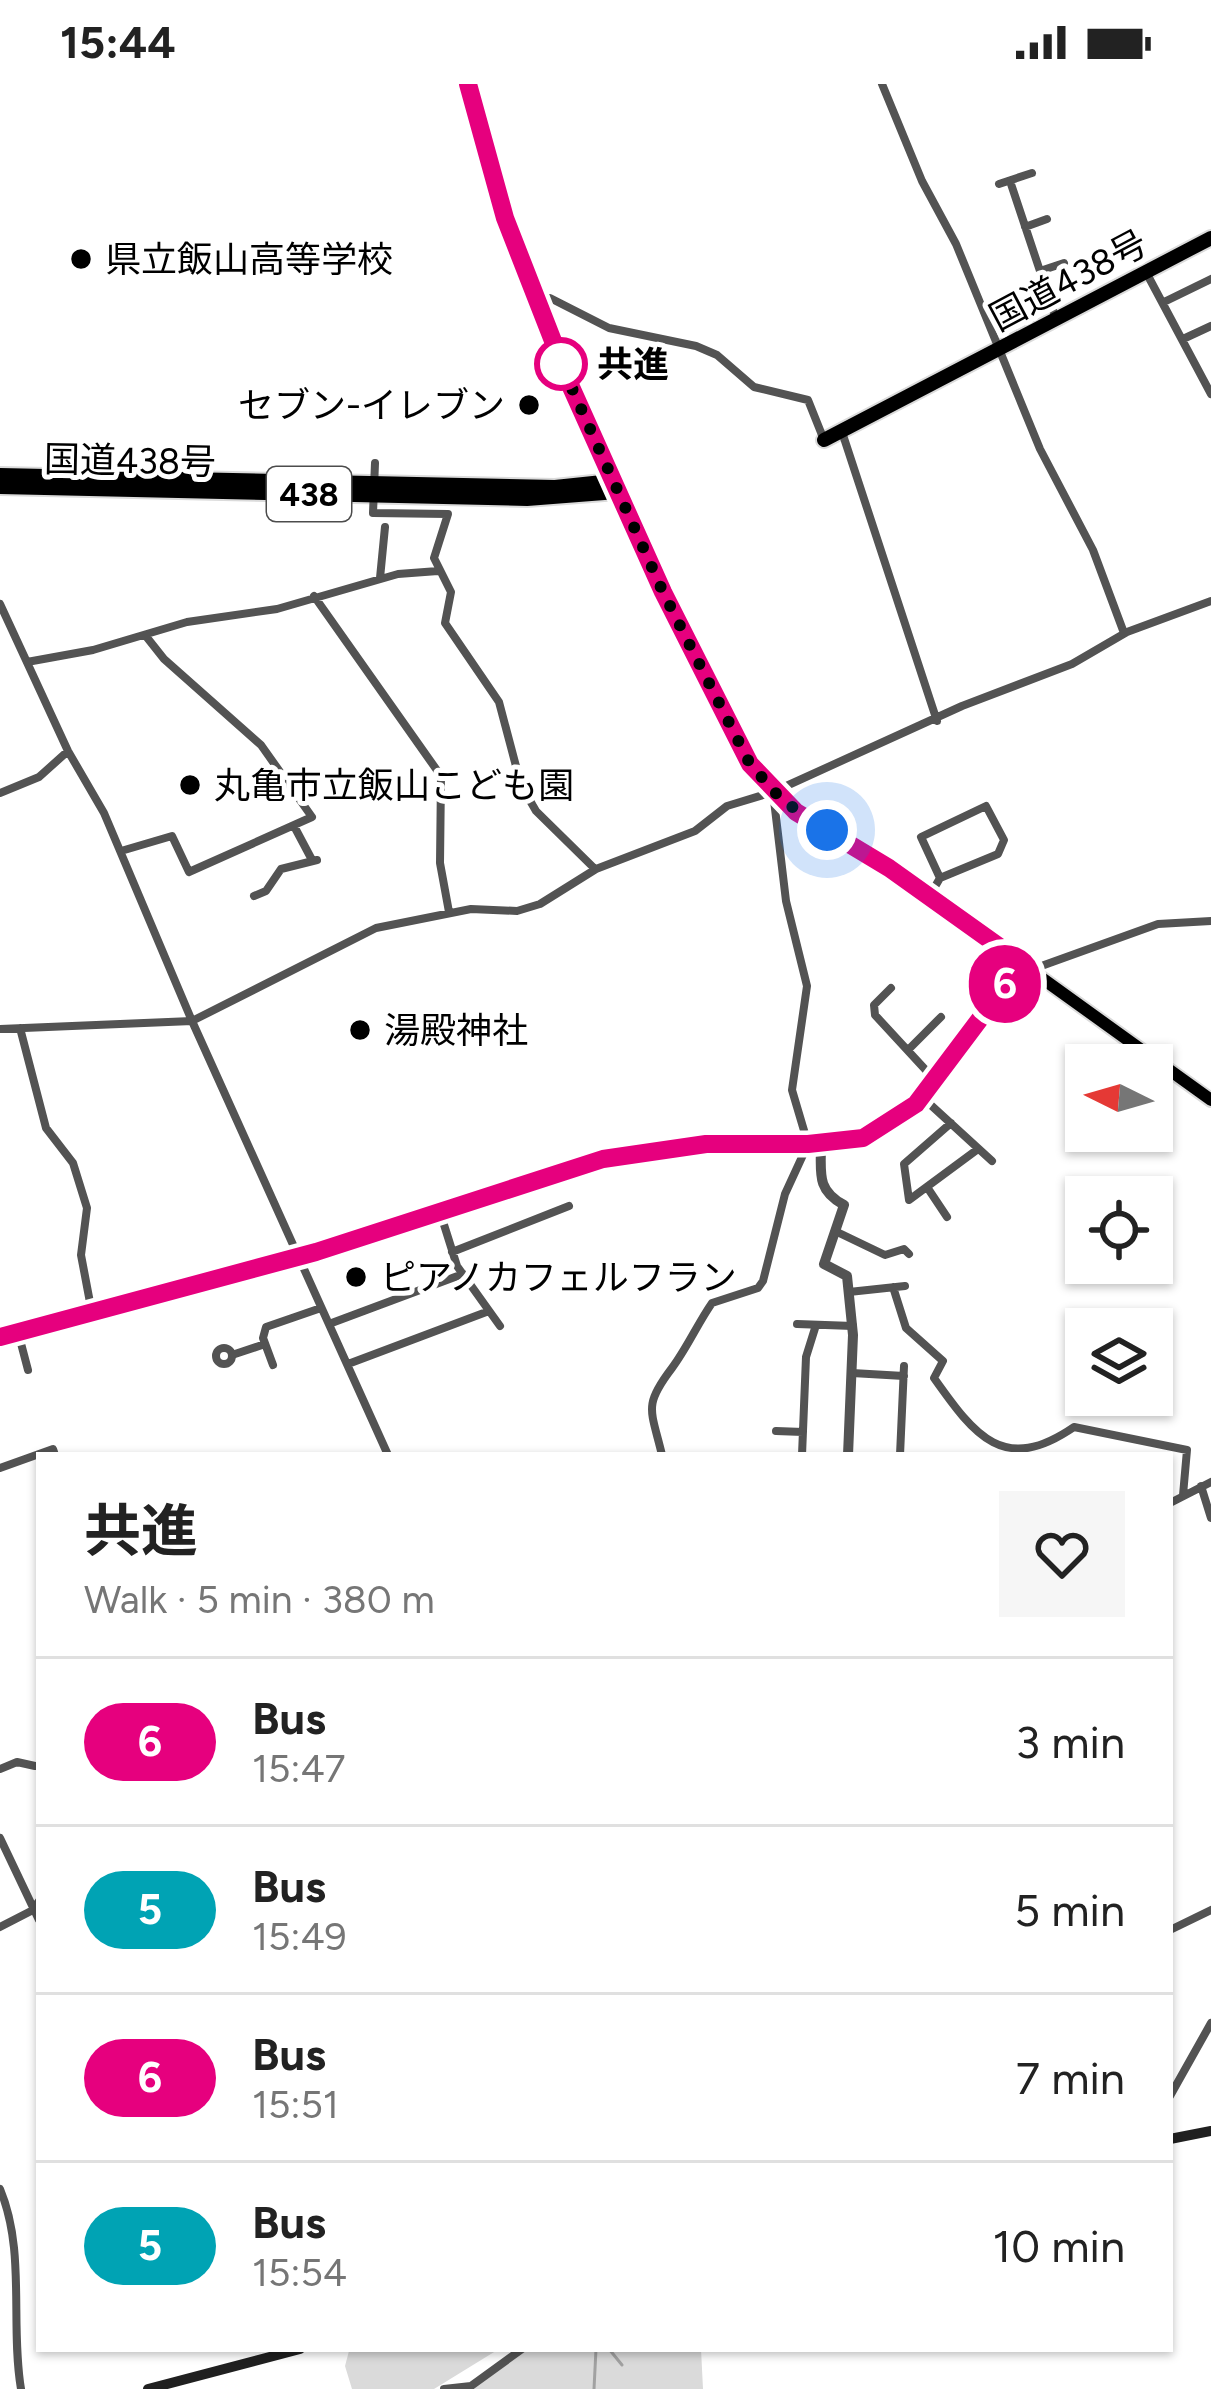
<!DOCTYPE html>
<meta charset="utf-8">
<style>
body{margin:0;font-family:Figtree,"Noto Sans JP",sans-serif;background:#f6f6f6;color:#222;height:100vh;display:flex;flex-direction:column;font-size:45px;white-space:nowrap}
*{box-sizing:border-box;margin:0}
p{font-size:39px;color:#767676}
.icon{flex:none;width:66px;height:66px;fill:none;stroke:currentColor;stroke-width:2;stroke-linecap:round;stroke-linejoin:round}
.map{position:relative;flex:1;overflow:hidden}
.sheet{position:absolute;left:36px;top:1368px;width:1137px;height:900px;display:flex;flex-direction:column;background:#fff;border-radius:0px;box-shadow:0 3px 9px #0004}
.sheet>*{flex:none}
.badge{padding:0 24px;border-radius:39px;font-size:42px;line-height:78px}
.needle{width:78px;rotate:275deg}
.buttons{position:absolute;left:1065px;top:960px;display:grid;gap:24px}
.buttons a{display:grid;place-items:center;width:108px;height:108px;border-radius:0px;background:#fff;box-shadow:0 3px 9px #0004;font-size:60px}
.you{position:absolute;width:60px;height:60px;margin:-30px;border:9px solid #fff;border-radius:50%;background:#1a73e8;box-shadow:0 0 0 18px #1a73e833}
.map>.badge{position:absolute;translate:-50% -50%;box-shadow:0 0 0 6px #fff}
.round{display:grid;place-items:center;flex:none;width:126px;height:126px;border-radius:0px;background:#f6f6f6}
.overview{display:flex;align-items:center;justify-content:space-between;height:204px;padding:0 48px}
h1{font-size:57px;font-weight:700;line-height:90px}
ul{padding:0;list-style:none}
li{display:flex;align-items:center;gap:36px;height:168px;padding:0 48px;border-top:3px solid #e0e0e0}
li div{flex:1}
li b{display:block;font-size:45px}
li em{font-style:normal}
li .badge{min-width:132px;font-weight:700;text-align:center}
.status{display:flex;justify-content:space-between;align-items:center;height:84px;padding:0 60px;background:#fff;direction:ltr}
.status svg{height:33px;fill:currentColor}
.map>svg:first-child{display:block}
.green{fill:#dadada}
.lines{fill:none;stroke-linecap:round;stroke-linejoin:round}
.stream{stroke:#a1a1a1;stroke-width:3}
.primary-casing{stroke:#dbdbdb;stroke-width:16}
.trunk-casing{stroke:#dbdbdb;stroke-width:18}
.minor{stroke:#535353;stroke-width:8}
.tertiary{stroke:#535353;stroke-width:10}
.secondary{stroke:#202020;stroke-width:10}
.primary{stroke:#000;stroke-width:12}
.trunk{stroke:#000;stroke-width:14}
.line-casing{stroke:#fff;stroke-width:27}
.line{stroke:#e6007e;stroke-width:18}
.walk{stroke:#000;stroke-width:12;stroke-dasharray:0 21.6}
.poi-dot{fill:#000;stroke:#fff;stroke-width:4.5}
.stop-dot{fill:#fff;stroke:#e6007e;stroke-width:6}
.labels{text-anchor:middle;stroke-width:10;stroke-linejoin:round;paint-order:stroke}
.shield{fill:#fff;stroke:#4c4c4c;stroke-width:3}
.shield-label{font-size:33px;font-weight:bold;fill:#000}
.poi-label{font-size:36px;fill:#000;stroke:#fff;text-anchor:start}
.street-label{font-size:36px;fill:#000;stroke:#fff}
.stop-label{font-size:36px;font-weight:bold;fill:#000;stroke:#fff;text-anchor:start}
</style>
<div class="status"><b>15:44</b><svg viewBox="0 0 49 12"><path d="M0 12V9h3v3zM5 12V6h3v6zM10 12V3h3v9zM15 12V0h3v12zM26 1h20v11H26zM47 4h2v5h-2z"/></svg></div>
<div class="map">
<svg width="1211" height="2305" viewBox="0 0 1211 2305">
<rect width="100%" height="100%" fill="#fff"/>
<path class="green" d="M499 2265 434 2305H352L345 2282 349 2267Z
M529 2265H701L703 2305H471Z"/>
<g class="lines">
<path class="stream" d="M609 2265 622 2281
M594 2305 596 2265"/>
<g class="primary-casing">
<path id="primary" d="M468 0 505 133 571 303 663 508 750 680 797 728 889 784 1211 1016"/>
</g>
<g class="trunk-casing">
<path id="trunk" d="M824 356 1211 154
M0 391 555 403 612 397
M0 403 527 415 617 408"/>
</g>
<path class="minor" d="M882 0 922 97 956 160 1040 365 1093 466 1124 549
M1010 97 1056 235
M999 100 1032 89
M1025 143 1047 135
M1040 187 1064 179
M1147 190 1211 310
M538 217 550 214 609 244 696 262 717 271 754 303 808 316 824 356
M1164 218 1211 195
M1183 255 1211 242
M842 348 937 637
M375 379 373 429 448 430 434 474 451 508 445 539 499 618 521 701 536 727 595 785
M380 494 385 443
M314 512 441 692 440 779 449 828
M0 520 68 667 104 729 192 937 0 945
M27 578 93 566 187 538 277 525 398 490 438 487
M0 709 39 693 68 667
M294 742 311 774
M121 767 172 752 189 788 312 733 261 661 164 575 145 551
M254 812 266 807 281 785 317 776
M929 813 940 794 998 770 1004 756 986 722 921 753 940 794
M1033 885 1158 840 1211 837
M891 904 874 921 875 931 934 995
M20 944 46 1044 73 1079 87 1124 81 1171 92 1229
M908 966 941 933
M922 1013 992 1077
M951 1039 904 1080 909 1116 978 1065
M927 1103 947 1133
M440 1128 457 1182 500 1242
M835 1147 885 1171 904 1165 909 1170
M452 1168 569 1122
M893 1203 906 1244 943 1277 934 1294C975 1352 1004 1391 1074 1343L1187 1366 1183 1411
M849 1208 905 1202
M329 1240 463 1190
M797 1240 853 1242
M18 1248 28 1286
M216 1272a8 8 0 1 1 16 0a8 8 0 1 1-16 0Z
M232 1271 265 1260
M348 1280 489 1227
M273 1281 263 1254 266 1243 321 1224
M852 1289 904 1292
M776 1347 803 1348
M388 1371 192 937 376 844 471 825 517 827 540 820 596 785 695 747 727 722 773 708 962 622 1072 580 1127 548 1211 517
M662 1371C651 1325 643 1322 672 1284 687 1264 698 1239 712 1219L758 1204 763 1197 785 1110 808 1060 792 1006 807 902 786 817 773 708
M802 1371 806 1273 816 1241
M900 1371 904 1282
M0 1384 53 1365 55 1371
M1201 1402 1211 1434
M1170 1419 1211 1398
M0 1685 17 1678 35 1682
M0 1754 39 1836
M0 1843 33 1826 39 1817
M1170 1846 1211 1826
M1170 2012 1211 1939
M0 2105C26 2167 10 2239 21 2305
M444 2305 471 2302 522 2265"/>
<path class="tertiary" d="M821 1059C821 1089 816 1106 844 1121L824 1180 847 1192 853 1251 848 1371
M0 1253 321 1167 603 1075 706 1060H808L863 1054 917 1020 1022 879"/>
<path class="secondary" d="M1170 2055 1211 2047
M148 2305 300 2265"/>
<use href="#primary" class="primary"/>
<use href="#trunk" class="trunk"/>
</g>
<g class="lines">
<g class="line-casing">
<path id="line" d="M0 1253 316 1168 603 1075 706 1060H808L863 1054 916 1020 1022 879 889 784 796 728 750 680 663 508 571 303 505 134 468 0"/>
</g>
<use href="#line" class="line"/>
<path class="walk" d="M561 280 558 273 663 508 750 680 782 716 827 746"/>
</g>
<g class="poi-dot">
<circle cx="81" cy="175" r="12"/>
<circle cx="529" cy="321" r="12"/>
<circle cx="190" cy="701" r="12"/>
<circle cx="360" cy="946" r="12"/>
<circle cx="356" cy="1193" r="12"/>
</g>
<circle class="stop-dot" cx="561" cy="280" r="24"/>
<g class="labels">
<rect class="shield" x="267" y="383" width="84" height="54" rx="9"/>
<g class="shield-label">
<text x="309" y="422">438</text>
</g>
<g class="poi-label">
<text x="105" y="188">県立飯山高等学校</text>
<text x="505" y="334" text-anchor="end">セブン-イレブン</text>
<text x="214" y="714">丸亀市立飯山こども園</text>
<text x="384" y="959">湯殿神社</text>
<text x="380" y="1206">ピアノカフェルフラン</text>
</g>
<g class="street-label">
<text transform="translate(1068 196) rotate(-28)" y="13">国道438号</text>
<text transform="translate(130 376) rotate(1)" y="13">国道438号</text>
</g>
<g class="stop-label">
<text x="597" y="293">共進</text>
</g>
</g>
</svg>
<div class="buttons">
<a><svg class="needle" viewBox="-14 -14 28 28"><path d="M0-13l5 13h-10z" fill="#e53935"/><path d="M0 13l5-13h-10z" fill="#767676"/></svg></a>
<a><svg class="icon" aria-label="locate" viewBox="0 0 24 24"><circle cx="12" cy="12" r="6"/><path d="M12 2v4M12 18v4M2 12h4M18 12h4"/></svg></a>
<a><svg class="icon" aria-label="layers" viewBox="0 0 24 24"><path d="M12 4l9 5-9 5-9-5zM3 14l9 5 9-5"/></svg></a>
</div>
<div class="you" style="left:827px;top:746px"></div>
<b class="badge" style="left:1005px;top:900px;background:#e6007e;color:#fff">6</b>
<section class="sheet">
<div class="overview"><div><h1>共進</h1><p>Walk · 5 min · 380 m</p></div><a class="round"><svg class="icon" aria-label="heart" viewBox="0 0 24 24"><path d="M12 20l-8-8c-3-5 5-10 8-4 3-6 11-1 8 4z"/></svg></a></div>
<ul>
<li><span class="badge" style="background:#e6007e;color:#fff">6</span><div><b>Bus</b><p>15:47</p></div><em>3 min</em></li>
<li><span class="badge" style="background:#00a3b4;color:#fff">5</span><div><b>Bus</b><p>15:49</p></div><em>5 min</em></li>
<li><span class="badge" style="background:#e6007e;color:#fff">6</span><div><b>Bus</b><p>15:51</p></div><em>7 min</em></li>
<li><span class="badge" style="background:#00a3b4;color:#fff">5</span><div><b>Bus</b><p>15:54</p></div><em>10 min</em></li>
</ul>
</section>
</div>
